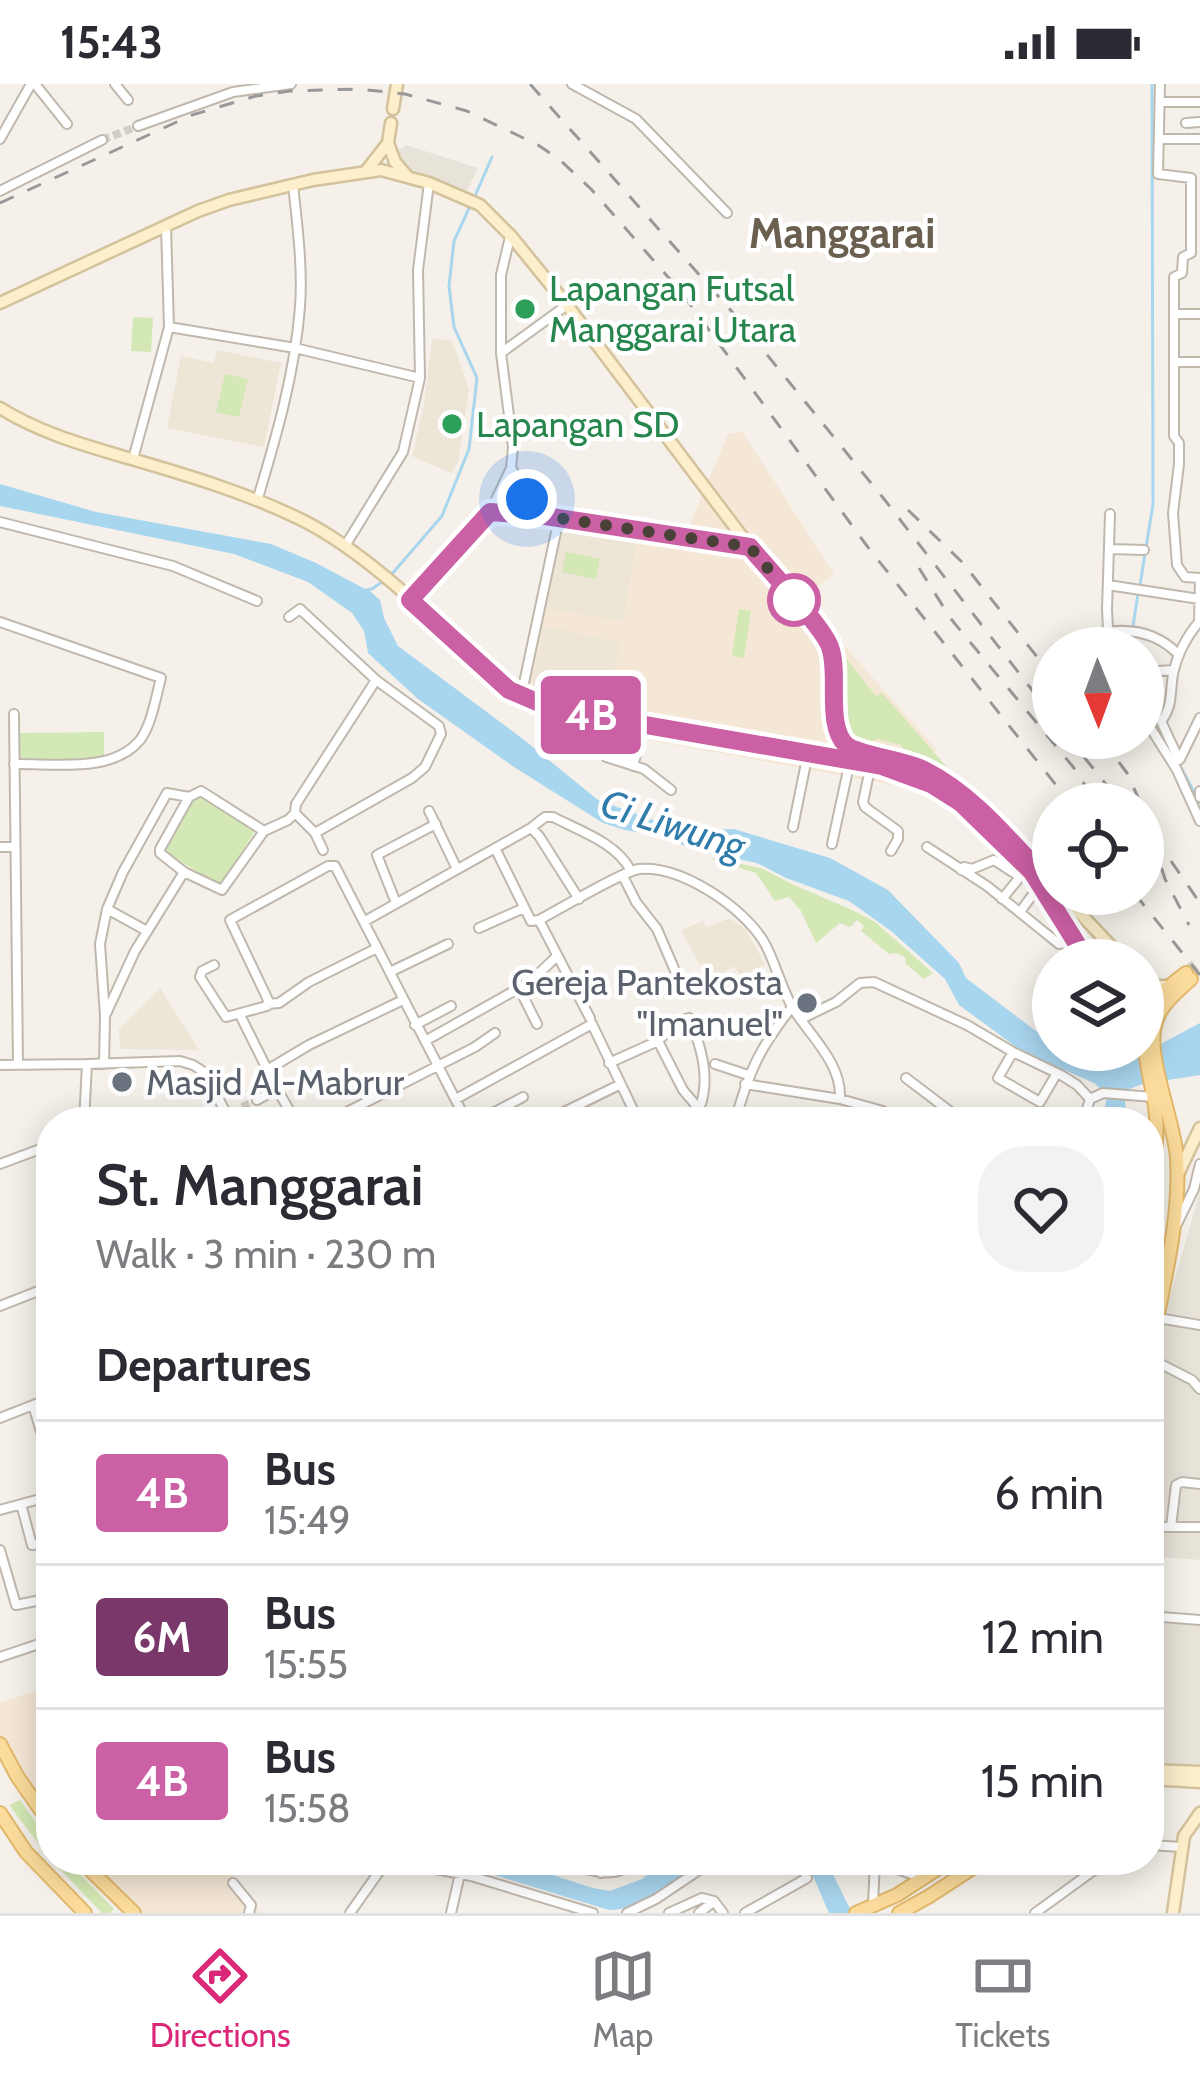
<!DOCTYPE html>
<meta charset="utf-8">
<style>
body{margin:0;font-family:Cabin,sans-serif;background:#f2f2f3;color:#2b2b33;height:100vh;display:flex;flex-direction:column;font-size:45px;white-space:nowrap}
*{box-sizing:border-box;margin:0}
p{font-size:39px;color:#7c7c81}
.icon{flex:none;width:66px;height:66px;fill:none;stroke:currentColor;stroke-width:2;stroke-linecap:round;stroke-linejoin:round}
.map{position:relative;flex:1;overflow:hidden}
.sheet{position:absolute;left:36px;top:1023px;width:1128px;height:768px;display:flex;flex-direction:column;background:#fff;border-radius:48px;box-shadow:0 6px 30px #0003}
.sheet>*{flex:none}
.badge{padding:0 24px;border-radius:9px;font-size:42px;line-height:78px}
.needle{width:78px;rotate:179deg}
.tools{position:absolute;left:1032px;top:543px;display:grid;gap:24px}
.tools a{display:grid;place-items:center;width:132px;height:132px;border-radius:50%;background:#fff;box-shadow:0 6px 30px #0003;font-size:60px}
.you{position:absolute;width:60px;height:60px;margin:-30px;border:9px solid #fff;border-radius:50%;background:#1a73e8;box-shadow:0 0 0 18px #1a73e833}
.map>.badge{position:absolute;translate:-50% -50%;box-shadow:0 0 0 6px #fff}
h2{padding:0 60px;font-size:45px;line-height:108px}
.round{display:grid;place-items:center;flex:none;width:126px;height:126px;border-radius:48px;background:#f2f2f3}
.head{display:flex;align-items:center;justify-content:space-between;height:204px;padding:0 60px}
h1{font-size:57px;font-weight:600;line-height:90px}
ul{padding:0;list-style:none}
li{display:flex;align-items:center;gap:36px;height:144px;padding:0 60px;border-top:3px solid #e1e1e2}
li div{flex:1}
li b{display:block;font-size:45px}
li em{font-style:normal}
li .badge{min-width:132px;font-weight:700;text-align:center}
.status{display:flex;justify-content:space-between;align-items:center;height:84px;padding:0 60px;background:#fff;direction:ltr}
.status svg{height:33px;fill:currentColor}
.dock{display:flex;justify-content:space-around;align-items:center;height:168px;border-top:3px solid #e1e1e2;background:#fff;font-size:33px;color:#7c7c81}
.dock a{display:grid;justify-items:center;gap:6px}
.dock .selected{color:#db2777}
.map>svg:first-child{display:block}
.residential{fill:#e8e3d8}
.commercial{fill:#f5e7d6}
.education{fill:#ede5d5}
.green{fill:#d3e8b4}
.water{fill:#a9d6ef}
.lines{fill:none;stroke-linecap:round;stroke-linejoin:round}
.stream{stroke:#a9d6ef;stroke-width:3}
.street-tunnel{stroke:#d3cec6;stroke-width:8;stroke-dasharray:8 4;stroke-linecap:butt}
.primary-tunnel{stroke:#d3cec6;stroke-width:12;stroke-dasharray:12 6;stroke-linecap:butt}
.street-casing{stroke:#c0b8ad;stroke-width:12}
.secondary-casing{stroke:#d3c29b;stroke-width:15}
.primary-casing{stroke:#e2b86b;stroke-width:16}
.street{stroke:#fff;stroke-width:8}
.secondary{stroke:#fdefcb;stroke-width:10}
.primary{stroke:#fcdc9c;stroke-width:12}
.rail{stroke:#989898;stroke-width:3;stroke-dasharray:15 15;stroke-linecap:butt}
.line-casing{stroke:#fff;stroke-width:27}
.line{stroke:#cb60a4;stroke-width:18}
.walk{stroke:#494138;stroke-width:12;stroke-dasharray:0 21.6}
.leisure-dot{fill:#2e9e5b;stroke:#fff;stroke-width:4.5}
.stop-dot{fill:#fff;stroke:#cb60a4;stroke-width:6}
.worship-dot{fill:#6b7280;stroke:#fff;stroke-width:4.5}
.labels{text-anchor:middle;stroke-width:9;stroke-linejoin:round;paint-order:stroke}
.leisure-label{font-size:36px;fill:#27864d;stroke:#fff;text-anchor:start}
.worship-label{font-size:36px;fill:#5b616d;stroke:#fff;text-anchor:end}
.water-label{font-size:39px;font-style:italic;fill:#307dab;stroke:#fff}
.quarter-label{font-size:42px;font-weight:bold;fill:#6b5f50;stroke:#fff}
</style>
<div class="status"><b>15:43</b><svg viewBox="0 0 49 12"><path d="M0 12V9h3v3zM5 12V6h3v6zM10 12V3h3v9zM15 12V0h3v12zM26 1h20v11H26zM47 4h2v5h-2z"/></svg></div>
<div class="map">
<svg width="1200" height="1829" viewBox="0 0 1200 1829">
<rect width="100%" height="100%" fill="#f5f1ea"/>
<path class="residential" d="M406 61 478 84 466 109 419 94 394 70Z
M1200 1107V1476L1149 1472V1286Z
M1149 1538 1200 1540V1685L1149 1682Z"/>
<path class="commercial" d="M742 347 834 490 802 514 937 666 899 702 543 637 512 618 561 439 687 447 728 350Z
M51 1603V1741L0 1658V1618Z
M81 1776H248L229 1798 262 1829H134Z"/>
<path class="education" d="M432 255 452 256 469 306 458 378 451 389 412 372 424 321Z
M217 266 281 279 264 363 167 344 181 272 214 279Z
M559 447 636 460 623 537 546 524Z
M543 542 620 558 606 629 531 613Z
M730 834 746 846 765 880 741 893 734 882 708 896 681 846 703 837 707 843Z
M160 904 199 966 120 965 119 945Z"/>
<path class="green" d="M133 233 153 234 151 268 131 267Z
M225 290 248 295 239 333 216 328Z
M566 468 600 475 596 495 562 488Z
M739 525 751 527 744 574 732 572Z
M836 562 876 612 882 609 960 698 956 701 928 677 902 665V661L877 655 862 663 851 656 845 644 843 597Z
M104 648V676L19 678V649Z
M197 709 256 745 221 802 162 766Z
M715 774 763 785 794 801 850 825 875 838 933 889 924 895 906 880 905 873 896 869 889 870 861 847 864 842 857 836 850 843 840 839 816 859 801 827 789 813 775 817 756 789 712 775Z
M20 1716 51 1759V1776L9 1721Z
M51 1776H66L114 1825 110 1829H102Z"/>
<path class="water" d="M0 400 96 428 271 460 316 479 371 508 380 516 384 534 398 562 523 655 598 716 653 736 702 746 734 745 830 774 888 806 959 879 966 894 1053 960V966L1104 975 1138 972 1200 939V991L1143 1000 1124 1007 1127 1038H1089L1097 1029 1104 1028 1107 1011 1094 999 1023 968 959 921 945 895 891 847 849 817 786 794 757 779 701 768 659 752 625 746 603 739 514 683 418 615 368 569 364 547 352 529 308 498 234 470 0 422Z
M435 1776H506L593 1804 610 1807 642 1795 668 1776H708C678 1796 646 1826 609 1826L491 1790Z
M806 1776H826L852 1829H829Z"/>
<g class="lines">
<path class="stream" d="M475 112 492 73
M391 491 442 432 469 365 477 294 454 243 449 202 454 157 471 120
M1140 501 1153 420 1152 0
M366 506 372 505 383 497
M1133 542 1138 510
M1131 564 1132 552
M1143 609 1158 640
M1179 680 1200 719"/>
<path class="street-tunnel" d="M102 56 138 42
M242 1023 257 1016"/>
<path class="primary-tunnel" d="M1186 889 1200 878"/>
<g class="street-casing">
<path id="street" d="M35 0 67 40
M115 0 128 16
M572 0 636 35 727 129
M1160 0 1158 90 1191 94V169L1183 173 1182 189 1174 193V352L1179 359V380L1173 429 1177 481 1185 493 1200 494
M1160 18H1200
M1186 39 1200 38
M138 42 233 8 291 0
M0 55 31 0
M1160 55H1200
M0 107 102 56
M1175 230H1200
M169 243 295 264 420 294
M501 269 567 221
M1175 278H1200
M133 375 169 243 166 142
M512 385 527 415 545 431
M257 417C276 354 295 289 300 223 303 182 297 140 293 100
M490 428 545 432 749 463
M0 438 173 482 257 517
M345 462 403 368 420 294 418 186 429 99
M1110 465 1144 466
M1108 501 1199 515
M411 515 490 428 511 384 513 363 501 269V191L510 153
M289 533 300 525 376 596
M0 538 161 594C156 612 152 640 140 656 112 690 53 679 14 680
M1199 538 1200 495
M1107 548C1135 544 1159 550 1179 571
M1109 564 1107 526 1110 430
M1143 588 1174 586
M521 613 559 434
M14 630 18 981
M1143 632 1177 686 1200 737
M606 673 644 685 671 706
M1180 675 1200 634
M1179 676 1161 637C1173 623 1170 607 1173 590 1177 571 1187 551 1200 537
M871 680 863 718 865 723 898 747V755L891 767
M633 682 644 641
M1200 707V713
M429 727 457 785
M793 743 808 669
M531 744 539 752 579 815
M315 749 323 766
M832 760 850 677
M0 763H14
M927 763 987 802 1059 860 1065 859 1071 854
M495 764 531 837 539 836 590 934
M961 786 964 783 972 785 994 776 1017 791 1032 788
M184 788 160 769V765L189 713
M623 792 636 818 657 845 676 889
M1002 815 1020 793
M396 819 377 771 436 740
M107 825 147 847
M1020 828 1039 802
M539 836C560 825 621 788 639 785 681 781 743 823 764 858 776 879 781 905 794 926 812 954 842 980 840 1015
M365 837 531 744 545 733H553C580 747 617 759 631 787
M479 844 524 824
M214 881 202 887 200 893 226 933 267 922 268 916 230 836 328 782H335L467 1038
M390 888 448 860
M519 904 537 940
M268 920 279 919 309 898 377 864
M240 931 277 1005
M105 932 135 867 184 788 222 806 264 747 288 736 295 729 296 720 376 596 439 642 441 650 425 683 412 694 315 749 295 729
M801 935 836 918 860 899 874 898 967 941 1013 968 1061 991 1077 1001 1090 1015
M415 941 451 922
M425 957 530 898 557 872
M658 957 683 1006 699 1025 700 1038
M1013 968 998 994 1040 1018 1057 989
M609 979 658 957 677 937 689 934C701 961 711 997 699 1025
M104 980 105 932 100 860 107 825 123 788 167 709 189 713 201 707 264 747
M715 980 748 991
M0 981 87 980
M267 986 309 961 403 916
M906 994 964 1038
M745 1000 840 1015 883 1027
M456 1015 592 940 639 1038
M1090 1015 1103 1009 1153 1013
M257 1016 277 1005 296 1038
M560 1030 619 1001
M84 1038 87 980 180 977 193 981 204 988 231 1038
M327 1038 475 963 495 949
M476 1038 523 1013
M665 1038 669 1036
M735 1038C748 989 760 963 792 923
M1083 1038 1090 1015
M0 1080 51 1061
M1177 1140 1194 1105 1200 1080
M0 1222 51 1202
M1158 1234 1200 1241
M1151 1275 1192 1296 1200 1305
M33 1321 51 1381
M0 1334 51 1314
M21 1420 32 1461 51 1458
M0 1426 51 1412
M1171 1443 1176 1401 1182 1398 1200 1400
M1149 1449 1154 1443H1200
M0 1466 16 1521 51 1514
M1149 1532 1200 1536
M0 1573 51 1556
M1149 1761 1182 1763
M562 1776C597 1788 609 1797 643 1776
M599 1776 601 1789
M873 1776 922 1794
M233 1799 251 1821 249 1829
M873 1819 875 1778
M350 1829 381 1785 395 1777 471 1792 593 1829
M451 1829 460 1790
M627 1829 656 1815 714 1776
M669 1829 702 1814 714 1817 723 1829
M699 1829 713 1818
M745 1829 807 1794 798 1776
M1035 1829 1108 1776"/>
</g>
<g class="secondary-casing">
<path id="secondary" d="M393 25 397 0
M388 59 395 78 407 92
M366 87 388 59 391 39
M0 219 198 127 229 116 313 96 381 86 429 99 480 121 511 152 567 221 750 463 823 552 830 562C833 586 830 636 842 655 853 673 899 674 920 683 973 707 1013 761 1053 802
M0 324C40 349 84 361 128 374 187 391 247 409 302 436 374 472 449 551 509 606L521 613 564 626 895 685C930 698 957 716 984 740
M1031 788 1087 876
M1062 810 1124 876
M1143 895 1153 902H1170
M1178 1090 1200 1044
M1149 1686 1200 1688
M1149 1695 1200 1698
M1173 1829 1184 1752 1200 1729"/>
</g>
<g class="primary-casing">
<path id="primary" d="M1149 1116C1153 1088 1158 1060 1156 1032 1154 1004 1140 965 1145 938 1150 916 1169 902 1186 889
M1149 1168 1159 1171 1169 1170
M1149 1277C1160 1211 1181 1141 1177 1074 1174 1037 1149 979 1154 946 1157 923 1175 910 1191 895
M0 1660 17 1692 51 1741
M0 1729 26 1768 85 1829
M80 1776 134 1829
M856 1829 897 1811 951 1776
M899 1829 928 1813 985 1776"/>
</g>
<use href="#street" class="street"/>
<use href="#secondary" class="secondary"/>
<use href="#primary" class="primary"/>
<path class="rail" d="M530 0 734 230 884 415 1053 633
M0 119 192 31 256 12 290 7 359 5 405 10 467 27 538 61 560 76 591 105 682 209 867 462 1071 720
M908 426 962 478 1053 593
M919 484 951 535 1074 684 1097 720
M1101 654 1127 689 1141 720
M1084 673 1122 720
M1143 727 1165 795 1189 841
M1171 777 1200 819
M1135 810 1200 891"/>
</g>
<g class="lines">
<g class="line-casing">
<path id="line" d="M1053 802C1014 762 975 711 924 686 905 676 857 671 846 661 825 641 840 589 830 563 823 542 767 484 750 463L545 432 490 428 410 516 509 606 537 618 594 632 882 682 931 700 961 719 1032 788 1087 876"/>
</g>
<use href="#line" class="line"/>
<path class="walk" d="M527 415 545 432 750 463 794 516"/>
</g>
<g class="leisure-dot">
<circle cx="525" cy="225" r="12"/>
<circle cx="452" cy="340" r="12"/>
</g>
<circle class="stop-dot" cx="794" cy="516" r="24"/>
<g class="worship-dot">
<circle cx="807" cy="919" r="12"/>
<circle cx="122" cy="998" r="12"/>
</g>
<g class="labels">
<g class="leisure-label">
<text x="549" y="217">Lapangan Futsal<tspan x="549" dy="41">Manggarai Utara</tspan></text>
<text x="476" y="353">Lapangan SD</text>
</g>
<g class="worship-label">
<text x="783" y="911">Gereja Pantekosta<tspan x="783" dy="41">"Imanuel"</tspan></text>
<text x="146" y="1011" text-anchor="start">Masjid Al-Mabrur</text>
</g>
<g class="water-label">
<text transform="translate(673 740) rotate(18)" y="14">Ci Liwung</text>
</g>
<g class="quarter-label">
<text x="842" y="164">Manggarai</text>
</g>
</g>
</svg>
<div class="tools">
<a><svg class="needle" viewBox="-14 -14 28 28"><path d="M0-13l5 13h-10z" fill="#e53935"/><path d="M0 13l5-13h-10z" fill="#7c7c81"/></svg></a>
<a><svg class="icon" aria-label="locate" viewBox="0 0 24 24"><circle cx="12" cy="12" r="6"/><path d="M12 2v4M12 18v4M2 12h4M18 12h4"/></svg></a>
<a><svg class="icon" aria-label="layers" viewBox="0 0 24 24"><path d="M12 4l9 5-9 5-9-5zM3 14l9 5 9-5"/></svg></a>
</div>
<div class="you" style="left:527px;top:415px"></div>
<b class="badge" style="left:591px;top:631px;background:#cb60a4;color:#fff">4B</b>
<section class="sheet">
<div class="head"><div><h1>St. Manggarai</h1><p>Walk · 3 min · 230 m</p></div><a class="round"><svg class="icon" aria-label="heart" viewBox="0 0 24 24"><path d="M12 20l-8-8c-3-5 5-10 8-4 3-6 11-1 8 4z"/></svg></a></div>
<h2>Departures</h2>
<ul>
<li><span class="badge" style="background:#cb60a4;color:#fff">4B</span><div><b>Bus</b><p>15:49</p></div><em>6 min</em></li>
<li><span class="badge" style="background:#79376a;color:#fff">6M</span><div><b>Bus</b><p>15:55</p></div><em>12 min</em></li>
<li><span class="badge" style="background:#cb60a4;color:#fff">4B</span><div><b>Bus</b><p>15:58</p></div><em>15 min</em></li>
</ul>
</section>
</div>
<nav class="dock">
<a class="selected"><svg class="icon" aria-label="directions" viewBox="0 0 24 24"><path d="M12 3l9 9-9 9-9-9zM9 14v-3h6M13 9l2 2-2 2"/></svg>Directions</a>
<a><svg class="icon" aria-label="map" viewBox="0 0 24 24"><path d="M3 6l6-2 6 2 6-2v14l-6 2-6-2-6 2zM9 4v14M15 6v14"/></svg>Map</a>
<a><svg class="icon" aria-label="tickets" viewBox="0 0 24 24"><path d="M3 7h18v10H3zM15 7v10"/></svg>Tickets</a>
</nav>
